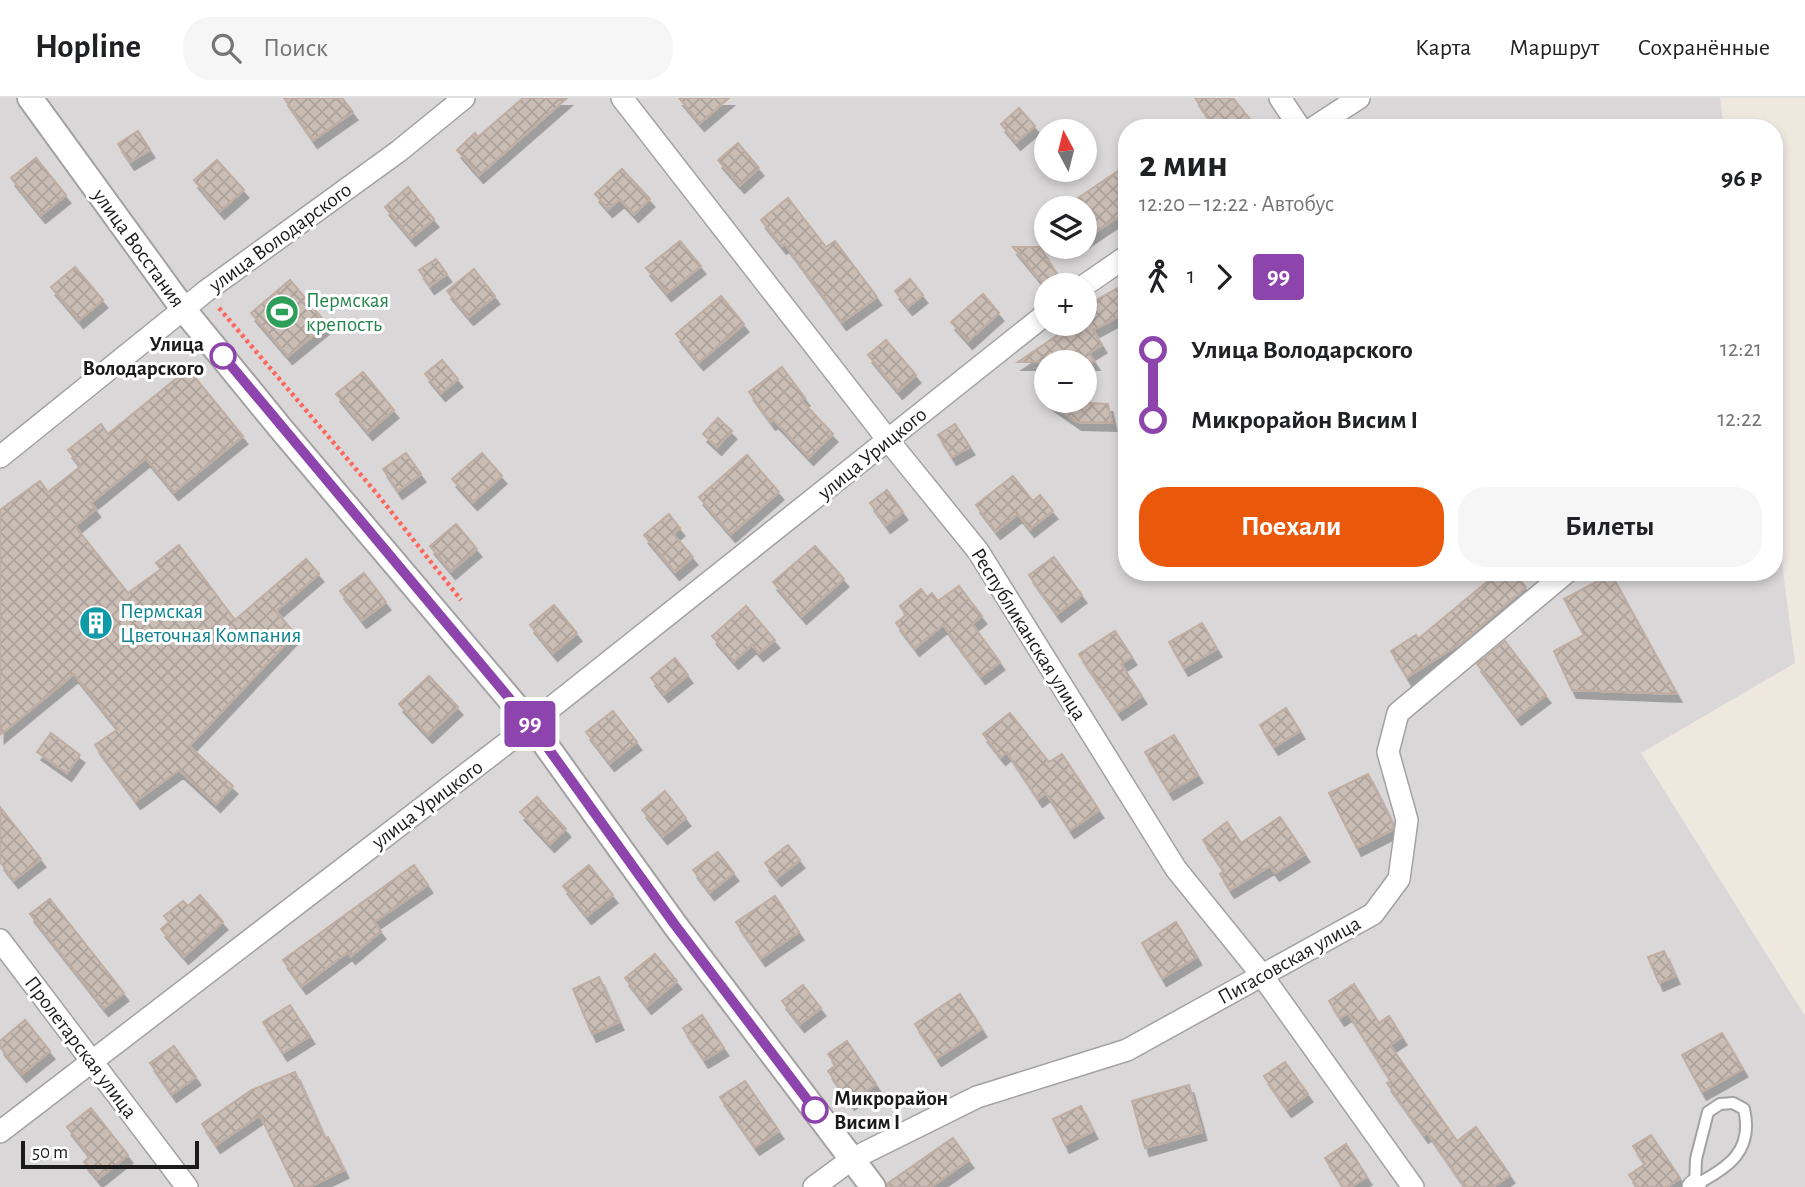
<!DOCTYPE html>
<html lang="ru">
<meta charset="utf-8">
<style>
body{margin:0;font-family:"Alegreya Sans",sans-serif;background:#f6f6f6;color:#202124;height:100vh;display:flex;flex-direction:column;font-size:26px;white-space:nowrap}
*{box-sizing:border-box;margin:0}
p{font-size:23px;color:#757577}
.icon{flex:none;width:38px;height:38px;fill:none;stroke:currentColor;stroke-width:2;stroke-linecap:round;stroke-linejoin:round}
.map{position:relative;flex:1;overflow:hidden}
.sheet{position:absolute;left:1118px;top:21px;width:665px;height:462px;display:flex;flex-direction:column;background:#fff;border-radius:28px;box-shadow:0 4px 10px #0003}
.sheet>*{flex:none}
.badge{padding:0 14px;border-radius:5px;font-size:24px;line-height:46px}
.needle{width:46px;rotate:353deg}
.controls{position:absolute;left:1034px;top:21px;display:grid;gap:14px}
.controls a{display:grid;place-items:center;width:63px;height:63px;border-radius:50%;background:#fff;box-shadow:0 4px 10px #0003;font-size:35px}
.scale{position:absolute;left:21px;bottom:18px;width:178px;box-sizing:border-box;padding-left:7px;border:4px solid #1b1b1b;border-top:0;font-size:19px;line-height:24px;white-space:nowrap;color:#1b1b1b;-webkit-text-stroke:5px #fff;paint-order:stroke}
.map>.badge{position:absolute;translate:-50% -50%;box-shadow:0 0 0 4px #fff}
.legs{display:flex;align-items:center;gap:10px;height:77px;padding:0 21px;font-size:23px}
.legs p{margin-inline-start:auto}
.overview{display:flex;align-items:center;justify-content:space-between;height:119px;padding:0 21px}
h1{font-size:38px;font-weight:600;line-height:52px}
.cta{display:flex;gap:14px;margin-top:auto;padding:14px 21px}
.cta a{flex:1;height:80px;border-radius:28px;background:#ea580c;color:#fff;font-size:28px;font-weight:600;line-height:80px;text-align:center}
.cta a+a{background:#f6f6f6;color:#202124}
ul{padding:0 21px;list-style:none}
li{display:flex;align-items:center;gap:24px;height:70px;font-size:26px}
li i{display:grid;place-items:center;width:10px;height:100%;margin:0 9px;background:currentColor}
li i::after{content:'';width:18px;height:18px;margin:-9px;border:5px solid;border-radius:50%;background:#fff}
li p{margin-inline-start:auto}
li:first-child i{background:linear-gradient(#0000 50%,currentColor 0)}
li:last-child i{background:linear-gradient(currentColor 50%,#0000 0)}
header{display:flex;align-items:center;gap:42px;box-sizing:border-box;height:98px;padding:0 35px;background:#fff;border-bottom:2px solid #e0e0e0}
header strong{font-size:33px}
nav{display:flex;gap:38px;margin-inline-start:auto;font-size:24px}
.search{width:490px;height:63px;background:#f6f6f6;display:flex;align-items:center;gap:18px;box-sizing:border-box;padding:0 24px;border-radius:28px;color:#757577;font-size:26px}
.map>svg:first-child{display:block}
.residential{fill:#d9d7d7;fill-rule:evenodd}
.building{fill:url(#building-cross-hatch);stroke:#c0aca0;stroke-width:2;filter:url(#shadow)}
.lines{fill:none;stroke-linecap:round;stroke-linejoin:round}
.service-casing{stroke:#a2a2a2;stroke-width:14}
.minor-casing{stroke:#a2a2a2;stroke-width:24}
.tertiary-casing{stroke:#a2a2a2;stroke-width:28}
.path{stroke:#ff665e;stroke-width:4.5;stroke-dasharray:3.5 3.5;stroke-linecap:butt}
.service{stroke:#fff;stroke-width:10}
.minor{stroke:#fff;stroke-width:21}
.tertiary{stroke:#fff;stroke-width:24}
.line-1-casing{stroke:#fff;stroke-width:16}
.line-1{stroke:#8e44ad;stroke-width:10}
.stop-1-dot{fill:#fff;stroke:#8e44ad;stroke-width:3.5}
.labels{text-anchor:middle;stroke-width:6;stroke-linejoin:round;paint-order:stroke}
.street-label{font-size:21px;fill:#1b1b1b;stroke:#fff}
.leisure-label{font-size:21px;fill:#27864d;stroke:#fff;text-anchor:start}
.stop-label{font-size:21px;font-weight:bold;fill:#1b1b1b;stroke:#fff;text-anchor:end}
.culture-label{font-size:21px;fill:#0d838f;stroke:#fff;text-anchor:start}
</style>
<header>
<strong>Hopline</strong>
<div class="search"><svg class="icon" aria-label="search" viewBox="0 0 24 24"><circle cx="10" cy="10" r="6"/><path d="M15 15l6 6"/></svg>Поиск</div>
<nav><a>Карта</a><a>Маршрут</a><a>Сохранённые</a></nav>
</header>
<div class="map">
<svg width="1805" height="1089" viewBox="0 0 1805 1089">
<defs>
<pattern id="building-cross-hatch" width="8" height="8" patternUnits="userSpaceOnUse" patternTransform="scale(1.75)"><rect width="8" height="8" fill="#c9bdb5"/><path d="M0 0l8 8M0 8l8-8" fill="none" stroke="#aca29b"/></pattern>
<filter id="shadow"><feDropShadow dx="4.5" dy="8" stdDeviation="0" flood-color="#0004"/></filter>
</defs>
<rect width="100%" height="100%" fill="#eee8df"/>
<path class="residential" d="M0 0H1720L1724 30H1127V474H1774L1775 412 1795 565 1641 655 1805 918V1089H0ZM1046 33H1085V72H1046ZM1046 110H1085V149H1046ZM1046 187H1085V226H1046ZM1046 264H1085V303H1046Z"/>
<path class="building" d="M284 0H342L353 14 313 42Z
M523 0H567L479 77 457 52 475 35 478 39Z
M679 0H729L700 25Z
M1195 0H1233L1257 30H1215Z
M1019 10 1035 28 1016 44 1001 26Z
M138 33 150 52 130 64 118 46Z
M738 45 759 70 740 87 718 62Z
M36 60 66 97 41 117 11 80Z
M217 62 244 92 220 113 194 82Z
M1127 67V113L1085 141 1087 113 1078 100Z
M622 71 650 101 634 116 620 101 608 111 595 96Z
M408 89 434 121 411 140 385 109Z
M788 100 826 149 835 143 877 199 842 224 785 146 782 148 761 122Z
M680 143 701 168 667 195 646 170Z
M1013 149H1040L1064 187 1046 189Z
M436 161 447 176 430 188 419 172Z
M75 169 103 202 79 222 51 189Z
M474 171 495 198 469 219 447 193Z
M910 181 923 197 908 209 895 193Z
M290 182 327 226 288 258 251 215Z
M1127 185V214L1093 232 1102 247 1089 255 1095 264H1018L1074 226H1085V208Z
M983 196 999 215 968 243 951 224Z
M721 198 744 226 699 264 676 236Z
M886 242 916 277 898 293 868 257Z
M442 262 458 281 441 295 425 276Z
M782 269 805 300 801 302 833 336 809 359 774 322 771 324 749 294Z
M188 271 243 338 174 394 146 360 91 405 96 411 75 428 128 495 161 471 156 465 179 447 235 522 306 461 319 476 276 513 295 536 189 648 233 688 216 706 179 672 136 703 95 647 118 631 74 576 0 637V412L40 383 48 394 81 368 68 352 101 326 108 336Z
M363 274 394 312 368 334 336 296Z
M1047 303 1108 306 1112 325 1077 324Z
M718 320 732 333 717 349 703 336Z
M955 326 970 349 952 359 938 337Z
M406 355 421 376 398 393 383 371Z
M482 355 502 378 473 404 452 381Z
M747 357 779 394 731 436 699 399Z
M1013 378 1033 403 1040 397 1053 413 1030 431 1018 416 996 433 976 407Z
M887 392 903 414 886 427 870 405Z
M669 416 680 430 673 436 693 459 675 474 644 437Z
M456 426 477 451 451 473 430 448Z
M815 448 844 481 802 518 773 484Z
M1054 459 1082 497 1057 516 1029 477Z
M1499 474H1513L1526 489 1461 545 1407 579 1391 553 1416 537 1418 541Z
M364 475 386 504 362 522 340 493Z
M1611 476 1677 596 1572 592 1554 553 1584 537 1564 501Z
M959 488 982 518 972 526 1000 564 981 578 943 527 915 550 896 525 906 517 900 508 921 491 927 499 932 495 938 503Z
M554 507 577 535 553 555 530 527Z
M746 508 775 542 759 555 752 547 734 563 712 538Z
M1202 525 1217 551 1184 570 1169 544Z
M1115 533 1132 559 1121 566 1142 598 1118 614 1079 556Z
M1505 543 1546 597 1517 619 1477 566Z
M675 560 688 577 664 596 651 580Z
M429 578 458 609 428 637 399 606Z
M1286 610 1300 633 1274 649 1260 627Z
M613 613 637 644 610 665 586 634Z
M1010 615 1049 664 1062 656 1099 712 1070 732 1046 695 1038 701 1007 654 1001 659 983 636Z
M51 635 80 657 67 675 37 654Z
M1174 637 1198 677 1169 694 1145 654Z
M1368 676 1393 726 1392 732 1357 750 1329 695Z
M665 693 686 720 663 738 642 712Z
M537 699 566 731 550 746 520 714Z
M0 709 41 761 14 782 0 764Z
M1280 719 1305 756 1275 775 1270 768 1230 792 1220 776 1224 773 1203 742 1227 724 1241 745Z
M788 747 800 762 777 780 765 765Z
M718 754 734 775 710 794 693 772Z
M414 767 428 787 374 824 381 833 351 858 348 854 302 888 283 862Z
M589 767 613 797 587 818 563 788Z
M200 797 223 824 184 858 161 831 169 824 164 818 183 803 188 808Z
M775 798 799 834 761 860 736 824Z
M50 801 124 895 104 910 30 816Z
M1176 824 1197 859 1162 880 1142 845Z
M1664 853 1675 878 1659 885 1648 859Z
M655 856 677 883 647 908 625 880Z
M599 879 619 924 592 936 573 891Z
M1354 886 1379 925 1389 918 1402 939 1390 947 1457 1043 1476 1029 1510 1077 1493 1089H1465L1427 1034 1424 1037 1387 985 1391 983 1348 915 1340 920 1329 903Z
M803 887 821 910 800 926 782 903Z
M960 896 982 931 937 960 915 926Z
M290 907 310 938 283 955 263 924Z
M702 917 724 950 704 962 683 930Z
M25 922 50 953 22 976 0 949V943Z
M1722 935 1743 971 1702 994 1682 957Z
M847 943 876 986 850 1004 828 973 836 967 828 956Z
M174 948 196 979 172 996 150 965Z
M1285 964 1308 996 1287 1011 1264 978Z
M295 974 325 1041 328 1039 344 1072 309 1089H295L260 1017 216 1047 202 1026 252 992Z
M745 983 779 1033 755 1049 720 999Z
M1189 987 1202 1034 1145 1050 1132 1003Z
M1081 1008 1093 1033 1065 1047 1053 1021Z
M91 1010 128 1057 98 1081 84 1064 90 1058 67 1029Z
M1651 1037 1680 1080 1667 1089H1638L1629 1077 1645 1066 1633 1048Z
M953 1040 969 1062 931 1089H888L887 1086Z
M1346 1046 1367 1079 1350 1089H1343L1325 1060Z"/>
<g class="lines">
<g class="service-casing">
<path id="service" d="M1733 1005 1744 1011C1754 1053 1728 1070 1695 1087L1696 1061 1708 1014 1720 1006Z"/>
</g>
<g class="minor-casing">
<path id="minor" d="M622 0 888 342 978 453 1176 771 1261 876 1413 1089
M1280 0 1300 30
M1313 30 1359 0
M1085 187 1127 158
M0 359 206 193 399 53 464 0
M0 842 187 1089
M0 1034 508 644 1046 216
M814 1089 852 1061 977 999 1127 952 1373 816 1399 781 1407 722 1388 654 1398 615 1567 474
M1693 1089 1695 1087"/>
</g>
<g class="tertiary-casing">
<path id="tertiary" d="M30 0 184 212 282 332 530 625 675 827 873 1089"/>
</g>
<path class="path" d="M219 210 378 397 461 502"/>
<use href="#service" class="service"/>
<use href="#minor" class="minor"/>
<use href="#tertiary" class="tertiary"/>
</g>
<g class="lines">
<g class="line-1-casing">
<path id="line-1" d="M223 258 530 625 675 827 815 1012"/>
</g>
<use href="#line-1" class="line-1"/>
</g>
<defs>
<g id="stadium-disc" transform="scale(1.75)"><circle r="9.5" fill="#2e9e5b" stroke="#fff"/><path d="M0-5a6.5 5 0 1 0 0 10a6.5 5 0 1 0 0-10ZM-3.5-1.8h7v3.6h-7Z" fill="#fff"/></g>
<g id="building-disc" transform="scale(1.75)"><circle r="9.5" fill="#0f9aa8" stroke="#fff"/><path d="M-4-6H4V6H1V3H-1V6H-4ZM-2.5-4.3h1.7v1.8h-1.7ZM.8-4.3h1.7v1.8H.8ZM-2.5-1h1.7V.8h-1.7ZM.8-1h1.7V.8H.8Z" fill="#fff"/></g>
</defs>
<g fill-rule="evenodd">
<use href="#stadium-disc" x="282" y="214"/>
<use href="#building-disc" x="96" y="525"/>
</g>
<g class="stop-1-dot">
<circle cx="223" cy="258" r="12"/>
<circle cx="815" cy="1012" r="12"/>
</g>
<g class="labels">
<g class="street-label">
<text transform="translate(280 139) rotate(-36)" y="7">улица Володарского</text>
<text transform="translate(139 150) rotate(54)" y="7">улица Восстания</text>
<text transform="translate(872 355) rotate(-39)" y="7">улица Урицкого</text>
<text transform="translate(1029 536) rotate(58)" y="7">Республиканская улица</text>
<text transform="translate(427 706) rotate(-37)" y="7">улица Урицкого</text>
<text transform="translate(1289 862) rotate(-29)" y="7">Пигасовская улица</text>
<text transform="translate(81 949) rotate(53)" y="7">Пролетарская улица</text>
</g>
<g class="leisure-label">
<text x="306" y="209">Пермская<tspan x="306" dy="24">крепость</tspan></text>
</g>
<g class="stop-label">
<text x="204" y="253">Улица<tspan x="204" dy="24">Володарского</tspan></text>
<text x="834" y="1007" text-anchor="start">Микрорайон<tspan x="834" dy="24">Висим I</tspan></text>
</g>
<g class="culture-label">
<text x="120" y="520">Пермская<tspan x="120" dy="24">Цветочная Компания</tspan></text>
</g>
</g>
</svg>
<div class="controls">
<a><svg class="needle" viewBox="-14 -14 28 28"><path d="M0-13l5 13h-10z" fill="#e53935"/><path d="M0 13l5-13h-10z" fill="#757577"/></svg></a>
<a><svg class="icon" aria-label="layers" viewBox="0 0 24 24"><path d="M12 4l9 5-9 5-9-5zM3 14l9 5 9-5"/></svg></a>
<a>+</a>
<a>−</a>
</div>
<div class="scale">50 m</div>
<b class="badge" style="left:530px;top:626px;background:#8e44ad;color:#fff">99</b>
<section class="sheet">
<div class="overview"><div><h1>2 мин</h1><p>12:20 – 12:22 · Автобус</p></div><b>96 ₽</b></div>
<div class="legs"><svg class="icon" aria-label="walk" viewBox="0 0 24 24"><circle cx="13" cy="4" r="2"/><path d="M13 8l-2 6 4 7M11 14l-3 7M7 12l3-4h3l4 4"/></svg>1<svg class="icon" aria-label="forward" viewBox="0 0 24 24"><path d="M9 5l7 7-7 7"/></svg><b class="badge" style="background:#8e44ad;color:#fff">99</b></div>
<ul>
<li><i style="color:#8e44ad"></i><b>Улица Володарского</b><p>12:21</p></li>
<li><i style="color:#8e44ad"></i><b>Микрорайон Висим I</b><p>12:22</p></li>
</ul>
<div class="cta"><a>Поехали</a><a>Билеты</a></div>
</section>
</div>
